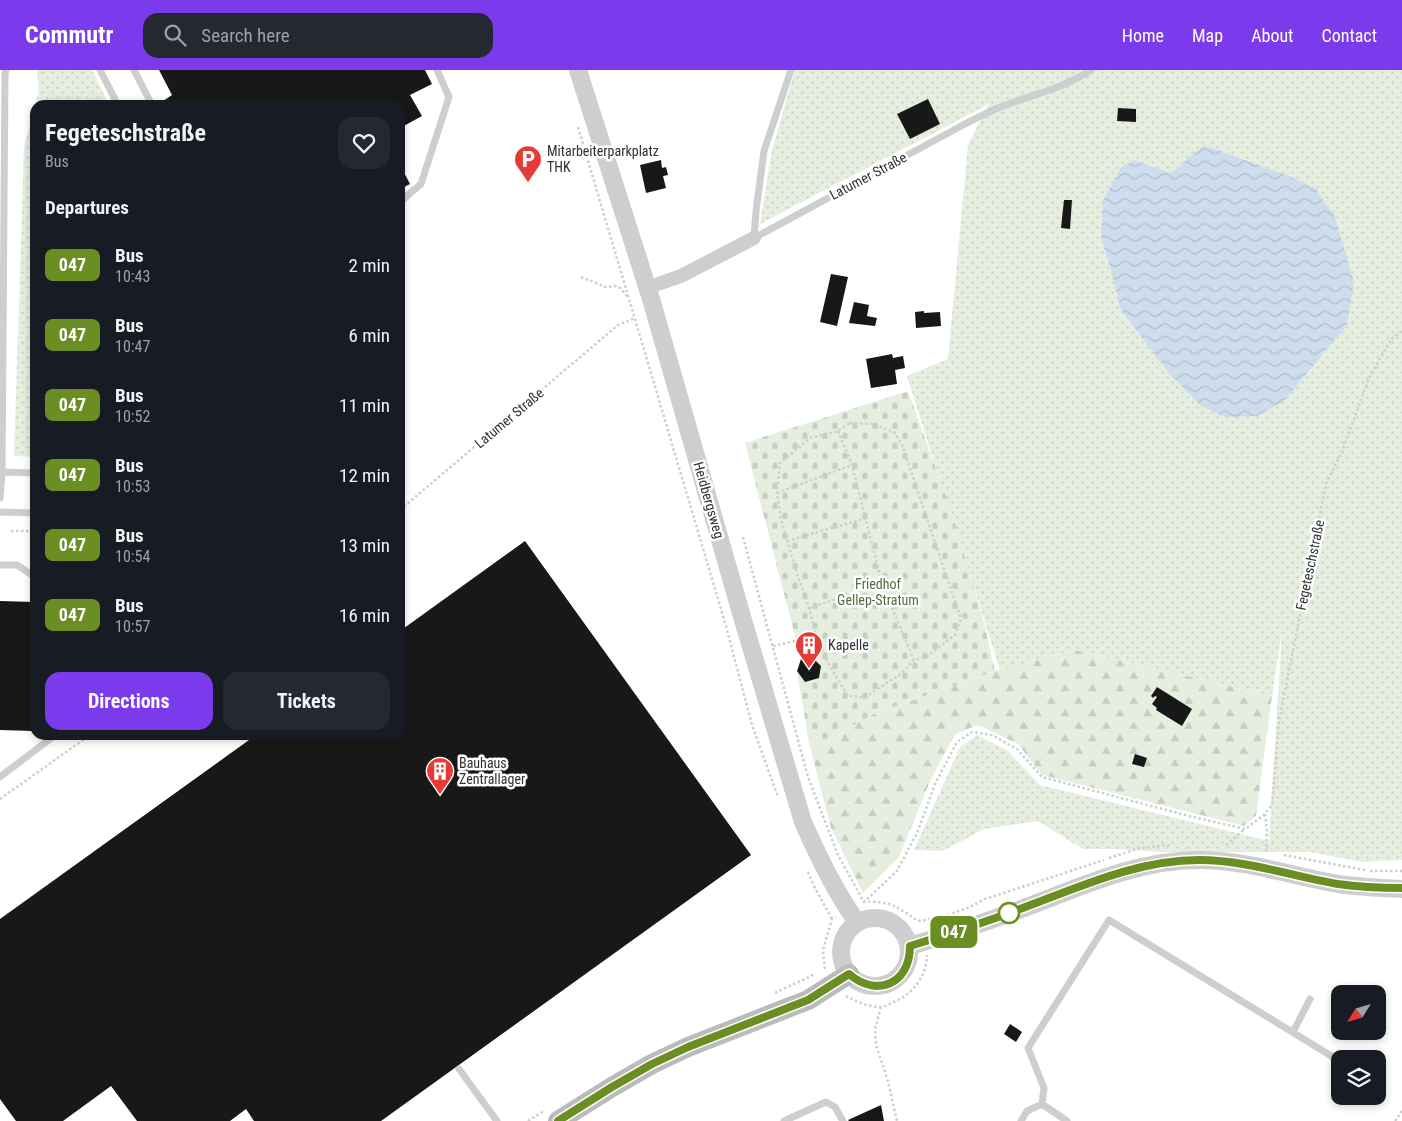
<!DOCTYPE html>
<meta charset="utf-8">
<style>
body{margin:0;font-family:"Roboto Condensed",sans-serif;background:#242831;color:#f1f3f6;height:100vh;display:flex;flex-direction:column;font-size:19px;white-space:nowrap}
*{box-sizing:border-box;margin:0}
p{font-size:16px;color:#9ea1a6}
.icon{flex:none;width:28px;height:28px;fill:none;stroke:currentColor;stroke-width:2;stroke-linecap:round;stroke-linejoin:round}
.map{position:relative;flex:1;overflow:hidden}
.side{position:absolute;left:30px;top:30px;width:375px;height:640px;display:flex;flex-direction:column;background:#171b24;border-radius:15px;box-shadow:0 2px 8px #0003}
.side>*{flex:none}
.badge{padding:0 10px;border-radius:8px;font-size:18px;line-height:32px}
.needle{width:32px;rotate:233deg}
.buttons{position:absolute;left:1331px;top:915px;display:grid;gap:10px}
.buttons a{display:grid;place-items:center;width:55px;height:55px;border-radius:10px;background:#171b24;box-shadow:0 2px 8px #0003;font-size:25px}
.map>.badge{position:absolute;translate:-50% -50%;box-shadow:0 0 0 2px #fff}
h2{padding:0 15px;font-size:19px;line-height:45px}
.round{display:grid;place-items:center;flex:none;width:52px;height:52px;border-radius:15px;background:#242831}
.head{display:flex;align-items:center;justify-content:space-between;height:85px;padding:0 15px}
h1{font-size:24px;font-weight:700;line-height:38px}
.button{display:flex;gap:10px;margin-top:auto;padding:10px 15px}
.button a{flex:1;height:58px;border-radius:15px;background:#7c3aed;color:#fff;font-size:20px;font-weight:700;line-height:58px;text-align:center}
.button a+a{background:#242831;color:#f1f3f6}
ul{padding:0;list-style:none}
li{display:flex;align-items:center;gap:15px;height:70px;padding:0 15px}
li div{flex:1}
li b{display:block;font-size:19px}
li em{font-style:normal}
li .badge{min-width:55px;font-weight:700;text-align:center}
header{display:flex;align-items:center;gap:30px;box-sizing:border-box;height:70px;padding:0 25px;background:#7c3aed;color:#fff}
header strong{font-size:24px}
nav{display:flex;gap:28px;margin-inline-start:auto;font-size:18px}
.search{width:350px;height:45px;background:#242831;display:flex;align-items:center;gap:12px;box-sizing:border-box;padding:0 18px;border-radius:15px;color:#9ea1a6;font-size:19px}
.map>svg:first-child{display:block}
.grass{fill:url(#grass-dots);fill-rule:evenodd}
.forest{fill:url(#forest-firs)}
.cemetery{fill:url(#cemetery-stones)}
.water{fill:url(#water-waves)}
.building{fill:#181818}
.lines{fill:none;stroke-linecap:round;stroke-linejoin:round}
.path{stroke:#cecece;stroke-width:2.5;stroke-dasharray:2.5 2.5;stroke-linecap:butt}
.service{stroke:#cecece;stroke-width:7}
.minor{stroke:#cecece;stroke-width:14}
.tertiary{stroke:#cecece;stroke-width:18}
.secondary{stroke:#bbb;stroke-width:20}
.line-casing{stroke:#fff;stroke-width:11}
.line{stroke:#6b8e23;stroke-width:8}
.stop-dot{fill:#fff;stroke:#6b8e23;stroke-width:2.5}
.labels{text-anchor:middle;stroke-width:5;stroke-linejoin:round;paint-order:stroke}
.poi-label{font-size:14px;fill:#313131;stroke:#fff;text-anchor:start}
.street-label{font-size:14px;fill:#313131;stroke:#fff}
.park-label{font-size:14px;fill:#506e3e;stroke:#fff}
</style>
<header>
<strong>Commutr</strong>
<div class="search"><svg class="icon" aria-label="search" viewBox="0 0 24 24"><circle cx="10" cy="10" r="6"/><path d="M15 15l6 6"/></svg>Search here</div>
<nav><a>Home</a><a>Map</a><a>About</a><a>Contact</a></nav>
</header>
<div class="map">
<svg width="1402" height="1051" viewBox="0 0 1402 1051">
<defs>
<pattern id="grass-dots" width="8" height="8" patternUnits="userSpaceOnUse" patternTransform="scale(1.25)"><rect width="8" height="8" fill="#e6eee0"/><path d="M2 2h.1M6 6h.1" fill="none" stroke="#c6cdc1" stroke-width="1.8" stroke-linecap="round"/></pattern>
<pattern id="forest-firs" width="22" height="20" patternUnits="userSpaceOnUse" patternTransform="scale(1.25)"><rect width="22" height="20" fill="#e6eee0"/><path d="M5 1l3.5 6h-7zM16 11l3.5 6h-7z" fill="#c6cdc1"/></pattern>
<pattern id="cemetery-stones" width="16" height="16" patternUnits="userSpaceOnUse" patternTransform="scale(1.25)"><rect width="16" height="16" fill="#e6eee0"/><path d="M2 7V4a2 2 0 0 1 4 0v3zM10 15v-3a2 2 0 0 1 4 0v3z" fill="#c6cdc1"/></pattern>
<pattern id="water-waves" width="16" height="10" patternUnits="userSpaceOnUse" patternTransform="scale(1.25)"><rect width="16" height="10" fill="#cddded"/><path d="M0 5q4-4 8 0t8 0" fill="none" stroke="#b0becc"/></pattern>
</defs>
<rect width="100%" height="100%" fill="#fff"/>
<path class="grass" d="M37 0H92L109 35H35L39 22Z
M795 0H1402V790L1363 792 1309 782H1162L1116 779H1083L1038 751 984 759 943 781 914 780 960 677 977 665 1008 681 1040 715 1269 771 1282 561 1272 626 1075 580 1000 600 907 306 948 289 968 75 989 34 760 154 772 80ZM1204 75 1284 104 1110 197 1101 168 1135 90 1171 103Z
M35 36V387L14 386 24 77Z"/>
<path class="forest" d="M1075 580 1272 626 1256 746 1244 756 1042 705 1018 674 978 655 955 664 931 709 899 787 863 823 831 758 809 673 832 671 846 659 876 643 995 601Z"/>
<path class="cemetery" d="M908 321 952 443 984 553 995 601 876 643 846 659 832 671 809 673 797 601 805 612 819 608 821 596 811 586 801 589 745 373Z"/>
<path class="water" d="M1204 75 1284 104 1315 118 1335 147 1354 212 1347 255 1284 331 1257 346 1225 347 1200 335 1168 302 1121 240 1110 197 1101 168 1103 131 1121 97 1135 90 1171 103Z"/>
<path class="building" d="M159 0H425L432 14 410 25 422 46 400 58V35H157L172 25Z
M928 29 940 54 910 69 897 44Z
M1118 38 1136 39V52L1117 51Z
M661 90 662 98 666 97 668 105 663 106 666 118 646 123 640 95Z
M400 95 410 114 400 119Z
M1064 130H1072L1070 159 1061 158Z
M831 204 848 207 837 256 820 252Z
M854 232 869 235 867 246 877 248 875 256 849 253Z
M924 241V243L940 242 941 256 916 258 915 242Z
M892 284 893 288 903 286 905 298 895 300 897 314 871 318 866 289Z
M525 471 751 785 381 1051H254L246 1039 230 1051H137L111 1016 63 1051H16L0 1029V849L256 665H400V561Z
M0 531 35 532V604L33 661 0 660Z
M811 586 821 596 819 608 805 612 797 601 801 589Z
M1157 617 1192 639 1182 656 1156 640 1157 638 1152 634 1157 627 1155 626 1153 628 1151 626Z
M1135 684 1147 688 1144 697 1132 694Z
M1010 954 1022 962 1016 972 1004 964Z
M881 1035 884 1051H849L848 1050Z"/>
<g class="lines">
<path class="path" d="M578 57 726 556 752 655 778 727
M581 207 606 217 615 216 619 217 628 227
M850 353 874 354 895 363 902 375 961 549 955 565 926 587 914 590 901 604 865 627 848 626 827 591 816 566 809 538 797 504 781 449 777 423 780 393 810 368 838 361Z
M838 361 852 395 882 514 914 590
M777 423 852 395
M400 440 618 255 635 248
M11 461H35
M743 467 808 707 838 785 864 832 897 801 917 763 936 712 957 672 972 662 992 665 1017 679 1042 707 1189 746 1245 759 1265 744 1272 735 1279 651 1326 414 1342 382 1369 308 1391 269 1402 261
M787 471 866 448
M809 538 882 514
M773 576 816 566
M0 729 90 665
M1265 744 1267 760 1266 782
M1226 775 1245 759
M1284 785 1365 800
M1109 788 1140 778 1170 775
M1370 801H1402
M808 802 815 818 832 849
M863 832C889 830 898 837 918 851 944 847 962 842 985 829L1104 790
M825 899 823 880 832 849 836 847
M775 923 815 904
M846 926C856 931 868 937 880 937 884 937 888 935 891 933 911 926 927 907 927 885
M881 937 875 959 876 975 888 1011 897 1051
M528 1051 544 1041
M1395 1051 1402 1041"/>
<path class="service" d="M100 0 118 35
M134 0 152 35
M400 132 421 114 449 27 437 0
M754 168 963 55C975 49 986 43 998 38 1030 25 1062 19 1091 0
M754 168 756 141 764 81 791 0
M0 402 35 403
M0 428 2 402 5 4 6 0
M0 442 35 443
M0 495H17L35 507
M0 707 55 665
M1293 962 1310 929
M459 999 497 1051
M1042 1034 1067 1051
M784 1051 826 1032 835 1037 843 1051
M1021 1051 1027 1041 1042 1034 1044 1018 1028 978 1109 850 1333 987"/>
<path class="minor" d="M647 218 681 206 754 168"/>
<path class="tertiary" d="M578 0 651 229 743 550 803 752C818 786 835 822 857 852
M841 882a34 34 0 1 1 68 0a34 34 0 1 1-68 0Z
M910 876C951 864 992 850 1032 835 1087 814 1140 790 1199 790 1246 790 1292 806 1338 814 1359 817 1380 818 1402 819"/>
<path class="secondary" d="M558 1051 612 1017 652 994 688 977 808 930 849 904"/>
</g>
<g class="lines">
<g class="line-casing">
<path id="line" d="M558 1051 612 1017 652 994 688 977 808 930 849 904C877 928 910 914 910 876 950 864 989 851 1028 836 1084 815 1139 790 1199 790 1246 790 1292 806 1338 814 1359 817 1380 818 1402 818"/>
</g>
<use href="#line" class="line"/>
</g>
<defs>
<g id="parking-pin" transform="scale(1.4375)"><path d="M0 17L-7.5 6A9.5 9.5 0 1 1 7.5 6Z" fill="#e53b37" stroke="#fff"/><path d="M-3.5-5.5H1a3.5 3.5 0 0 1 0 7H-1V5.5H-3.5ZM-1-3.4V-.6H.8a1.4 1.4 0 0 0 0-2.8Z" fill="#fff"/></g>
<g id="building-pin" transform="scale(1.4375)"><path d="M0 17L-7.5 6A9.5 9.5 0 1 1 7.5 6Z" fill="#e53b37" stroke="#fff"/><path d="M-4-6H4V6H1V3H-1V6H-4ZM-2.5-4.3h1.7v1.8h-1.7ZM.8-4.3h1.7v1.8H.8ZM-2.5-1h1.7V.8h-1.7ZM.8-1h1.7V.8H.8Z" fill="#fff"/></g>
</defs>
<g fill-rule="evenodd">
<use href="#parking-pin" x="528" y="89"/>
<use href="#building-pin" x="809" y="575"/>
<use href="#building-pin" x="440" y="701"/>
</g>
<circle class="stop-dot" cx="1009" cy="843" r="10"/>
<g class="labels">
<g class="poi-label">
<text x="547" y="86">Mitarbeiterparkplatz<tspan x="547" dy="16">THK</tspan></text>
<text x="828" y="580">Kapelle</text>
<text x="459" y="698">Bauhaus<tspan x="459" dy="16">Zentrallager</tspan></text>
</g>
<g class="street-label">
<text transform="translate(868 106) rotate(-28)" y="5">Latumer Straße</text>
<text transform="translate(509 348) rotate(-40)" y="5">Latumer Straße</text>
<text transform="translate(709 430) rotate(74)" y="5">Heidbergsweg</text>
<text transform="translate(1310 495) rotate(-78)" y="5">Fegeteschstraße</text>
</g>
<g class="park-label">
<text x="878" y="519">Friedhof<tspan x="878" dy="16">Gellep-Stratum</tspan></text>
</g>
</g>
</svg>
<div class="buttons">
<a><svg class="needle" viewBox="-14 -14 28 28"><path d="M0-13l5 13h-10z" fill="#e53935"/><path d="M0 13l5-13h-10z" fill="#9ea1a6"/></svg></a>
<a><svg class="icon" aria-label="layers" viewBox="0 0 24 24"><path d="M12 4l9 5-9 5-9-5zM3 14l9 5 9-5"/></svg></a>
</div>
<b class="badge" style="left:954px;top:862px;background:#6b8e23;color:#fff">047</b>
<section class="side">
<div class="head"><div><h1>Fegeteschstraße</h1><p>Bus</p></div><a class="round"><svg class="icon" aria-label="heart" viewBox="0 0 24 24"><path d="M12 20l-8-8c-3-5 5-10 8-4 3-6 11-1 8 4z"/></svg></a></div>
<h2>Departures</h2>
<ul>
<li><span class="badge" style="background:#6b8e23;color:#fff">047</span><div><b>Bus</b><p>10:43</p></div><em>2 min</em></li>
<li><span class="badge" style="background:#6b8e23;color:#fff">047</span><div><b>Bus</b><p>10:47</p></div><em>6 min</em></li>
<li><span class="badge" style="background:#6b8e23;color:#fff">047</span><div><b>Bus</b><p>10:52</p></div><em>11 min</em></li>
<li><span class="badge" style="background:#6b8e23;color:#fff">047</span><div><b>Bus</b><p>10:53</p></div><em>12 min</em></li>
<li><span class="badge" style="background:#6b8e23;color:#fff">047</span><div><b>Bus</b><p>10:54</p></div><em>13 min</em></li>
<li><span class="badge" style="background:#6b8e23;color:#fff">047</span><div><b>Bus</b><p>10:57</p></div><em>16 min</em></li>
</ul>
<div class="button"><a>Directions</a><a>Tickets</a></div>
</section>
</div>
